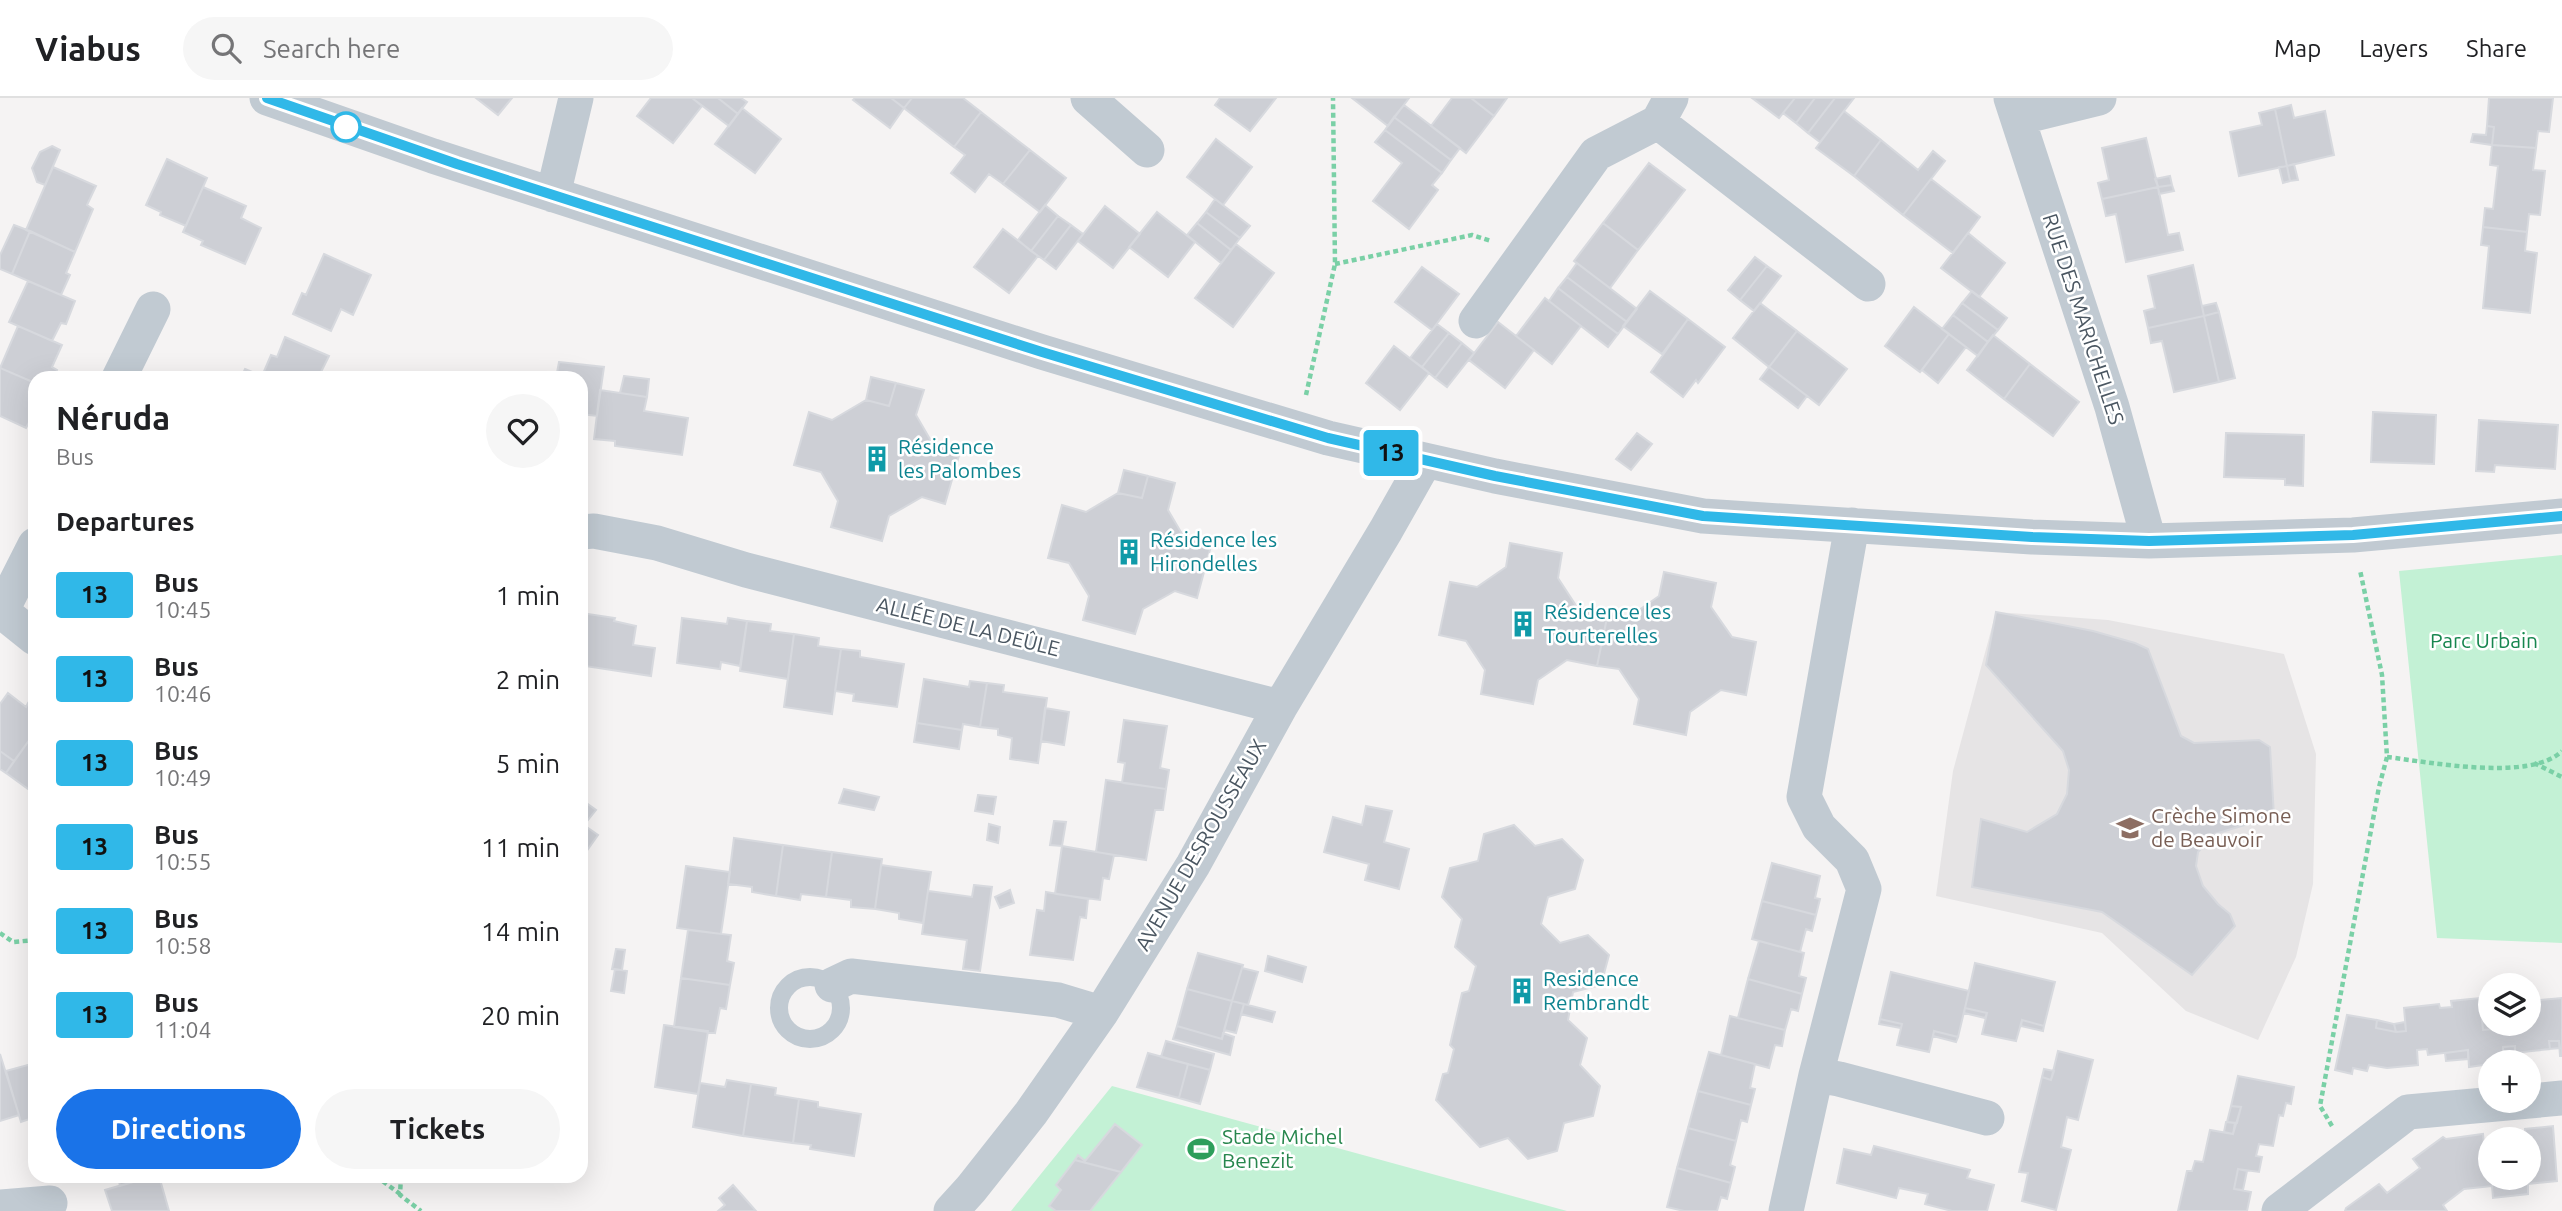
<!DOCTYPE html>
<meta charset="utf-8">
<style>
body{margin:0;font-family:Ubuntu,sans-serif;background:#f6f6f6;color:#202124;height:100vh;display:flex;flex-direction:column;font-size:26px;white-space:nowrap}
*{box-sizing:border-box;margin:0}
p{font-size:23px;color:#757577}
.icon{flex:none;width:38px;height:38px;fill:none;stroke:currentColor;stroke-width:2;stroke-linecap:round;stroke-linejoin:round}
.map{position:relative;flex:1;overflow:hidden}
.sheet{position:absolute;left:28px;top:273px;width:560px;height:812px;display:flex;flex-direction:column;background:#fff;border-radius:21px;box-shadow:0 7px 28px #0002}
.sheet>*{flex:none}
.badge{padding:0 14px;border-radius:5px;font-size:24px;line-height:46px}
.controls{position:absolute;left:2478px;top:875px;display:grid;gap:14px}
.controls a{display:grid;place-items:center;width:63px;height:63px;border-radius:50%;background:#fff;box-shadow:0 7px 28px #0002;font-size:35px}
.map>.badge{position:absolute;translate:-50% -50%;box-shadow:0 0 0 4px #fff}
h2{padding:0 28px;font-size:26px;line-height:63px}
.round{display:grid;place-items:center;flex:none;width:74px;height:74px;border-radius:37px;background:#f6f6f6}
.summary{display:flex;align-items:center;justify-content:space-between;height:119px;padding:0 28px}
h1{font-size:33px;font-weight:700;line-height:52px}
.cta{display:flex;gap:14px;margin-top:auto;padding:14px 28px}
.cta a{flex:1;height:80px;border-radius:42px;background:#1a73e8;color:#fff;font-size:28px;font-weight:700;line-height:80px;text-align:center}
.cta a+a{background:#f6f6f6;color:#202124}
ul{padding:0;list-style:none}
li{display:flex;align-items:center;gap:21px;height:84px;padding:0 28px}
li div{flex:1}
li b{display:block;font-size:26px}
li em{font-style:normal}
li .badge{min-width:77px;font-weight:700;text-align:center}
header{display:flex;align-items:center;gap:42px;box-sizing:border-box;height:98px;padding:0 35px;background:#fff;border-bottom:2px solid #e0e0e0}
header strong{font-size:33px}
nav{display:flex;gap:38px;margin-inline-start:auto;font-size:24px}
.search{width:490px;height:63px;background:#f6f6f6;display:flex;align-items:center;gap:18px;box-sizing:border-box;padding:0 24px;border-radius:38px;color:#757577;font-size:26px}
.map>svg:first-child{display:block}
.education{fill:#e6e4e5}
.green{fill:#c3f1d5}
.building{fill:#cdcfd5;stroke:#d7d9de;stroke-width:2}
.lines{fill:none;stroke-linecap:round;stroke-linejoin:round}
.path{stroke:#7ad0a6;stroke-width:4.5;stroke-dasharray:5 3.5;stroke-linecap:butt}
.lane{stroke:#c1cad2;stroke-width:18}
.street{stroke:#c1cad2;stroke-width:35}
.line-casing{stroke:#fff;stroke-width:16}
.line{stroke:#30b8e8;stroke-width:10}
.stop-dot{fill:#fff;stroke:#30b8e8;stroke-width:3.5}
.labels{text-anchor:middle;stroke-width:5;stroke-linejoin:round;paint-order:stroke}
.street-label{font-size:21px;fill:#4a5661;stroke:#fff}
.culture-label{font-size:21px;fill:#0d838f;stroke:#fff;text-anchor:start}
.park-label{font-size:21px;fill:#17864f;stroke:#fff}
.education-label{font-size:21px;fill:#785e54;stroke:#fff;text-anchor:start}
.leisure-label{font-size:21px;fill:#27864d;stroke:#fff;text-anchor:start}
</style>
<header>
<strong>Viabus</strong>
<div class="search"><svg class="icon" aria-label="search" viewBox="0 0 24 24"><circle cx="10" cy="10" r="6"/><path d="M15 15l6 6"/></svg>Search here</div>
<nav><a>Map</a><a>Layers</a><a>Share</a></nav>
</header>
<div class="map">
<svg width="2562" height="1113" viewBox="0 0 2562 1113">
<rect width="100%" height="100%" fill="#f5f3f3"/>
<path class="education" d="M1996 514 2108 522 2284 556 2316 656 2313 786 2296 859 2258 942 2186 913 2102 835 1936 798 1953 673Z"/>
<path class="green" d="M2562 457V845L2437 840 2399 473Z
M1112 988 1567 1113H1011Z"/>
<path class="building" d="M476 0H512L498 17Z
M651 0H692L702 8 673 45 637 18Z
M692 0H718L738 16 729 28Z
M718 0H741L747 4 738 16Z
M855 0H891L904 10 890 30 853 2Z
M891 0H912L904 10Z
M912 0H963L981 14 954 49 904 10Z
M1220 0H1276L1250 33 1215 7Z
M1352 0H1409L1388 28Z
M1452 0H1471L1494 18 1466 55 1431 28Z
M1471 0H1507L1494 18Z
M1752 0H1795L1779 20Z
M1795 0H1815L1796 25 1783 15Z
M1815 0H1835L1808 35 1796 25Z
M1835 0H1854L1820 44 1808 35Z
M2489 0H2553L2549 34 2538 33 2536 50 2492 47 2494 29 2487 28Z
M1404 7 1460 50 1451 62 1394 19Z
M2291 7 2294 20 2325 13 2334 57 2287 68 2275 11Z
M742 10 781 41 755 75 715 46Z
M2275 11 2287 68 2239 78 2230 34 2262 27 2259 15Z
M1844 13 1881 42 1854 78 1816 50Z
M981 14 1030 52 1003 86 989 76 975 94 951 75 965 57 954 49Z
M1394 19 1451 62 1442 75 1385 32Z
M2487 28 2494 29 2492 47 2471 44 2473 36 2486 37Z
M1385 32 1442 75 1432 87 1438 92 1409 131 1373 103 1402 65 1375 44Z
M2146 40 2158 89 2102 101 2098 85 2109 82 2102 50Z
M1216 41 1252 69 1223 107 1187 79Z
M1881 42 1918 72 1933 53 1945 63 1903 117 1854 78Z
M2492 47 2536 50 2533 72 2545 73 2540 117 2529 116 2527 134 2483 129 2485 110 2493 111 2498 68 2490 67Z
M52 48 60 52 45 87 37 84 32 70 40 54Z
M1030 52 1066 80 1040 114 1003 86Z
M167 61 207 80 186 128 160 117 161 114 146 107Z
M1649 65 1685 92 1638 152 1603 125Z
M2294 66 2298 82 2290 83 2287 68Z
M2287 68 2290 83 2283 85 2279 69Z
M53 69 96 88 87 107 93 111 75 154 26 132Z
M2170 78 2172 87 2158 89 2155 81Z
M1931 81 1980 119 1953 155 1903 117Z
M2172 87 2174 93 2159 96 2158 89Z
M203 89 246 108 241 120 261 130 245 166 201 147 203 143 183 134Z
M2158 89 2168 137 2179 135 2183 152 2126 164 2116 116 2106 118 2102 101Z
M1215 101 1250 128 1240 140 1206 114Z
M1045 107 1058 118 1031 153 1018 142Z
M1105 108 1140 136 1113 170 1078 143Z
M1157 114 1195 144 1168 179 1129 149Z
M1206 114 1240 140 1231 152 1197 125Z
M1058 118 1071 127 1044 162 1031 153Z
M1197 125 1231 152 1221 165 1187 137Z
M1603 125 1638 152 1610 190 1574 163Z
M14 127 30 133 12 176 0 171V157Z
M1071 127 1083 136 1056 171 1044 162Z
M2483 129 2527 134 2525 153 2537 155 2530 215 2483 210 2489 148 2481 147Z
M1003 131 1038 158 1009 195 974 169Z
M30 133 75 154 66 175 70 177 61 197 12 176Z
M1968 135 2005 165 1979 199 1941 170Z
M1236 146 1274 175 1233 229 1195 200Z
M324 156 371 177 353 217 341 211 331 233 293 216 302 195 306 197Z
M1755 159 1767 168 1740 202 1728 192Z
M1577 165 1637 211 1627 224 1567 179Z
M2193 167 2204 218 2148 230 2144 213 2155 210 2148 178Z
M1767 168 1781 178 1754 213 1740 202Z
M1422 169 1459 196 1432 232 1395 204Z
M1567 179 1627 224 1618 236 1558 190Z
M28 183 75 203 66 226 61 225 52 243 9 224Z
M1558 190 1618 236 1608 249 1549 203Z
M1650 193 1688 221 1662 256 1623 228Z
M1972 193 2007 220 1998 232 1962 205Z
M1545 200 1581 228 1552 266 1516 238Z
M1760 205 1797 233 1769 269 1733 240Z
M1962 205 1998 232 1988 244 1953 217Z
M2216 205 2219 214 2204 218 2202 208Z
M1914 209 1949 236 1920 274 1885 248Z
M2219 214 2235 280 2219 284 2204 218Z
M1953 217 1988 244 1978 258 1942 231Z
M2204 218 2219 284 2174 294 2162 243 2151 245 2148 230Z
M1688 221 1725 249 1698 285 1696 282 1683 299 1651 274Z
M1498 224 1534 252 1505 290 1469 262Z
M1437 226 1449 235 1422 269 1410 260Z
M18 228 62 247 52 269 57 272 54 280H35V285L0 270Z
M1797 233 1847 271 1819 307 1769 269Z
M1449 235 1462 245 1435 280 1422 269Z
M1949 236 1966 249 1938 285 1922 272Z
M1993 237 2030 266 2004 301 1967 272Z
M285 239 329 258 318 280 262 278 271 257 277 259Z
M1462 245 1474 255 1447 289 1435 280Z
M1394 248 1429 275 1400 312 1366 285Z
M559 264 604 269 597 318 581 316V280H556Z
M2030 266 2079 304 2053 338 2004 301Z
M1769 269 1807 298 1798 310 1760 281Z
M0 270 35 285V313L26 330 0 318Z
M245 271 262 278 266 280H241Z
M624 278 649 281 647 299 620 295Z
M871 279 896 285 889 308 866 302Z
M896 285 924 292 916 317 934 348 960 354 945 406 922 399 889 418 882 443 831 429 838 403 821 374 794 367 809 314 832 322 866 302 889 308Z
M600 292 647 299 644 313 688 320 682 357 615 348V343L594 341Z
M2373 314 2436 317 2434 366 2371 364Z
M2479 322 2558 327 2555 371 2495 367 2494 374 2476 373Z
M1637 335 1652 346 1631 372 1616 361Z
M2226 335 2304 337 2303 388 2285 387V381L2224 379Z
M1124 372 1148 378 1142 400 1118 395Z
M1148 378 1175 385 1168 412 1185 441 1211 448 1197 500 1175 493 1143 511 1135 536 1083 522 1089 498 1069 465 1048 460 1062 407 1086 414 1118 395 1142 400Z
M1510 445 1562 455 1558 480 1577 509 1608 515 1597 568 1567 562 1538 582 1533 606 1481 596 1485 572 1466 543 1439 537 1450 484 1477 489 1506 469Z
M1664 474 1716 485 1711 509 1732 539 1756 544 1746 597 1721 592 1690 614 1686 637 1634 626 1639 601 1619 571 1597 568 1608 515 1629 519 1659 498Z
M1996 514 2093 533 2135 545 2148 551 2181 638 2194 645 2259 642 2270 649 2274 718 2269 725 2248 726 2215 736 2198 754 2196 768 2203 788 2218 806 2230 816 2235 828 2192 877 2102 814 1972 789 1981 721 2027 734 2057 716 2067 696 2069 672 2063 653 1986 567Z
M581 515 615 520 614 523 636 528 633 547 655 550 651 578 585 568 587 554H581Z
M682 520 727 526 728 520 747 523 740 568 721 564 720 571 677 565Z
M747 523 771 526 770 533 794 536 788 581 740 573Z
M794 536 819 540 818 548 841 551 832 616 784 609Z
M841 551 860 553V559L904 566 897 609 853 603 854 596 835 593Z
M924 581 969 589 970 583 987 585 980 629 963 626 962 632 917 625Z
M987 585 1004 587 1003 594 1047 600 1038 665 1010 661 1012 640 998 637V631L980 629Z
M8 595 26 609 28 605 35 610V634L14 663 0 653V606Z
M1045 610 1069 614 1064 647 1041 643Z
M1124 622 1167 628 1160 670 1169 672 1166 691 1122 685 1125 665 1118 664Z
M917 625 962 632 959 651 914 644Z
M35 634V696L6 675Z
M0 653 14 663 6 675 0 671Z
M1106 682 1166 691 1163 712H1155L1146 762 1096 754Z
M844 691 879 699 874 712 839 705Z
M978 697 996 699 993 716 975 713Z
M581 701 596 712 584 727 581 725Z
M1366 708 1392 713 1384 744 1409 751 1399 791 1365 782 1369 766 1324 754 1333 719 1362 727Z
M1054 723 1066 724 1062 748 1050 747Z
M581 725 598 737 581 761Z
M989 726 1000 729 998 745 987 742Z
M1514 727 1535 748 1562 741 1583 762 1575 791 1548 799 1541 826 1560 845 1588 837 1609 857 1601 887 1573 894 1568 922 1587 940 1580 967 1600 988 1593 1018 1564 1025 1557 1053 1528 1061 1508 1040 1480 1049 1436 1002 1443 976 1448 975 1454 951 1450 947 1462 895 1469 893 1476 868 1455 849 1462 821 1442 799 1450 770 1478 763 1484 736Z
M734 740 783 747 776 798 752 794V789L728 786Z
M783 747 832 754 826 799 801 796 800 802 776 798Z
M1062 748 1114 757 1109 781 1103 780 1100 802 1055 796Z
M832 754 882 761 875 811 851 809V802L826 799Z
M1772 765 1820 778 1815 800 1820 801 1816 817 1762 803Z
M881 767 931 774 923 825 899 821V815L875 811Z
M686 768 730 774 721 836 677 830Z
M974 787 992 789 980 873 963 871 967 842 922 836 928 793 972 799Z
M1010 792 1014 805 1000 810 995 799Z
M1046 794 1088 801 1086 820 1080 819 1073 862 1030 857 1037 812 1044 813Z
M1762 803 1816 817 1812 833 1806 831 1800 854 1752 841Z
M688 832 731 837 727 863 734 865 730 887 681 880Z
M1759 843 1804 855 1799 878 1806 880 1802 896 1748 881Z
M616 851 625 852 622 872 612 871Z
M1198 855 1243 867 1232 903 1187 891Z
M1268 858 1306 869 1302 884 1265 873Z
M1975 865 2055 884 2044 928 2022 922 2016 943 1982 936 1987 915 1965 910Z
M1242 870 1258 874 1248 907 1232 903Z
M615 871 627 873 624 895 611 893Z
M1891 874 1969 893 1958 939 1934 933 1929 954 1897 947 1902 926 1880 921Z
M681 880 730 887 726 911 720 910 715 935 674 929Z
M1748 881 1802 896 1798 913 1791 911 1785 932 1738 920Z
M1187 891 1232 903 1222 941 1177 928Z
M2480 900 2483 932 2493 931 2492 926H2529V903L2562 900V958H2560L2559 943H2549L2550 951 2532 953 2515 955V948L2503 949 2504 964 2469 969 2468 952 2428 957 2427 951 2417 952 2418 967 2387 970 2369 967 2367 973 2353 970 2352 976 2335 972 2347 917 2377 922 2376 930 2396 934 2406 933 2404 910 2439 906 2440 910 2452 909 2451 903Z
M1232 903 1244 906 1236 935 1224 932Z
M1244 906 1275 914 1272 924 1241 916Z
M1965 910 1987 915 1985 920 1964 915Z
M1730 918 1785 932 1782 948 1775 947 1769 970 1721 957Z
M1880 921 1902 926 1901 930 1879 926Z
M2022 922 2044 928 2043 933 2021 928Z
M2377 922 2394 926 2396 934 2376 930Z
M2482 922H2490L2493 931 2483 932Z
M2405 924 2406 933 2396 934 2394 926Z
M664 927 708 933 698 996 655 989Z
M1177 928 1222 941 1223 935 1234 939 1230 957 1173 941Z
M1934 933 1958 939 1956 944 1933 938Z
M1166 943 1214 956 1210 972 1161 959Z
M2549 943H2559L2560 950 2550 951Z
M2515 948V955L2503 956V949Z
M2468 952V961L2446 963 2445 955Z
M2058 953 2093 962 2078 1022 2067 1019 2061 1049 2071 1052 2056 1112 2022 1103 2028 1075 2019 1074 2042 979 2051 982Z
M1709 954 1755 966 1750 990 1755 991 1751 1007 1698 993Z
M1148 955 1188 966 1179 1000 1137 989Z
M0 956 19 1017 0 1023Z
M35 965V1019L21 1024 6 973Z
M1188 966 1210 972 1200 1006 1179 1000Z
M2044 971 2054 973 2051 982 2042 979Z
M2238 978 2294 989 2291 1006 2286 1005 2283 1018 2279 1017 2273 1048 2259 1046 2256 1058 2262 1059 2259 1074 2238 1071 2234 1091 2251 1094 2247 1113H2178L2187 1073H2192L2195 1063 2203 1064 2210 1032 2233 1036 2241 1009 2231 1008Z
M727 982 751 986 743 1038 693 1029 700 985 725 989Z
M751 986 776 990 775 997 799 1001 793 1045 743 1038Z
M1698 993 1751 1007 1747 1024 1741 1022 1736 1043 1688 1030Z
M799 1001 818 1004V1009L861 1016 854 1058 810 1051 811 1047 793 1045Z
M2231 1008 2241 1009 2237 1025 2227 1024Z
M2226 1024 2235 1025 2233 1036 2224 1034Z
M1115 1026 1142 1047 1121 1074 1075 1062 1078 1057 1085 1063Z
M2553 1028 2557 1083 2528 1086V1096L2493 1100 2492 1088 2464 1091 2443 1107 2447 1113H2345L2346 1110 2379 1086 2387 1095 2420 1070 2413 1061 2443 1039 2446 1041 2483 1036 2484 1047 2490 1046V1080H2529V1041H2526L2525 1031Z
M1688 1030 1736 1043 1730 1067 1735 1069 1731 1085 1677 1070Z
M1874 1048 1970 1072 1967 1080 1994 1087 1987 1113H1952L1925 1106 1928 1096 1899 1090 1896 1100 1837 1085 1844 1051 1871 1057Z
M1075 1062 1121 1074 1090 1113H1056L1049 1108 1061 1092 1056 1087Z
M1677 1070 1731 1085 1727 1101 1721 1099 1717 1113H1684L1667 1109Z
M2238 1071 2247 1073 2243 1092 2234 1091Z
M118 1078H153L120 1088Z
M153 1078H159L169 1113H112L105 1092Z
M733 1087 756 1113H718L725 1107 719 1100Z"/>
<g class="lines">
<path class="path" d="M1335 166 1472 137 1491 143
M1306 297 1335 166 1333 0
M2387 659C2429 664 2531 684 2562 653
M2534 665 2562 679
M0 835 13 844 35 842
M2332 1028 2320 1008 2379 689 2387 659 2382 577 2360 472
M376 1078 400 1096
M401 1078 400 1097 421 1113"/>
<path class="lane" d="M779 910a31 31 0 1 1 62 0a31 31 0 1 1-62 0Z"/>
<path class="street" d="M267 0 433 58 1042 254 1328 340 1495 378 1703 418 2032 439 2149 443 2353 437 2562 418
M1088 0 1147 52
M1671 0 1658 24 1868 186
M2011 0 2112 309 2149 443
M2018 20 2099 0
M553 97 576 0
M1476 223 1596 56 1658 24
M119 280 153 211
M581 434 594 433 657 445 746 472 1280 609
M0 512 35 540
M2 512 35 447
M832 887 851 878 1058 902 1101 915
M1816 977 1839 981 1987 1020
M2529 1003 2562 1000
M0 1109 50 1105
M951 1113 971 1091 1031 1015 1101 915 1193 767 1280 609 1386 432 1425 363
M1786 1113 1816 977 1864 791 1852 762 1819 729 1804 699 1852 427
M2279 1113 2408 1014 2529 1003"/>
</g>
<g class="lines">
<g class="line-casing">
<path id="line" d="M267 0 457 66 1042 254 1328 340 1495 378 1703 418 2032 439 2149 443 2353 437 2562 418"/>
</g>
<use href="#line" class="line"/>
</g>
<defs>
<g id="building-bare" transform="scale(2.1)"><path d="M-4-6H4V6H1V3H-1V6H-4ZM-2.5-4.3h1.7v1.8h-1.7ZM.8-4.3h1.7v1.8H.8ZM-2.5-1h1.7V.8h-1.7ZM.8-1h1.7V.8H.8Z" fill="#0f9aa8" stroke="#fff" stroke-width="2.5" paint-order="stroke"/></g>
<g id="school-bare" transform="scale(2.1)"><path d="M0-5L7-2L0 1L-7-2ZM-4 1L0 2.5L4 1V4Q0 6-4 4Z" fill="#8d6e63" stroke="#fff" stroke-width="2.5" paint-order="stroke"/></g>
<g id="stadium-bare" transform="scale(2.1)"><path d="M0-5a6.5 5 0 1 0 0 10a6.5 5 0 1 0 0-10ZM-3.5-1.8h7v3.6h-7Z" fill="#2e9e5b" stroke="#fff" stroke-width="2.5" paint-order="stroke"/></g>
</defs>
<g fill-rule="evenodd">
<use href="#building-bare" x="877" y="361"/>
<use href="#building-bare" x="1129" y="454"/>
<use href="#building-bare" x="1523" y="526"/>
<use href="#school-bare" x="2130" y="730"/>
<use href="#building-bare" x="1522" y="893"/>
<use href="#stadium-bare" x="1201" y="1051"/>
</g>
<circle class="stop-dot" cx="346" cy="29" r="14"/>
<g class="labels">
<g class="street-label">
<text transform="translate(2083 221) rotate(72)" y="7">RUE DES MARICHELLES</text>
<text transform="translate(968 529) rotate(14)" y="7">ALLÉE DE LA DEÛLE</text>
<text transform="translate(1201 747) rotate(-60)" y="7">AVENUE DESROUSSEAUX</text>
</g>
<g class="culture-label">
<text x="898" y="356">Résidence<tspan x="898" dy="24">les Palombes</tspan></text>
<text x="1150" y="449">Résidence les<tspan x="1150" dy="24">Hirondelles</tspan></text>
<text x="1544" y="521">Résidence les<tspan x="1544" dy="24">Tourterelles</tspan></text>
<text x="1543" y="888">Residence<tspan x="1543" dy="24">Rembrandt</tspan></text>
</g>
<g class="park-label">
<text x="2484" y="550">Parc Urbain</text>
</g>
<g class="education-label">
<text x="2151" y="725">Crèche Simone<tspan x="2151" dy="24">de Beauvoir</tspan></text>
</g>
<g class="leisure-label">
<text x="1222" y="1046">Stade Michel<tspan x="1222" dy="24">Benezit</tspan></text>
</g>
</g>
</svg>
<div class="controls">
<a><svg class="icon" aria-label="layers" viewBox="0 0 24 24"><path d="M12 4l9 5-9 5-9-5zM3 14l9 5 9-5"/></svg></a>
<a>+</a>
<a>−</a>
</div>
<b class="badge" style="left:1391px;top:355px;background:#30b8e8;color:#111">13</b>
<section class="sheet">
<div class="summary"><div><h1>Néruda</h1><p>Bus</p></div><a class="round"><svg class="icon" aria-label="heart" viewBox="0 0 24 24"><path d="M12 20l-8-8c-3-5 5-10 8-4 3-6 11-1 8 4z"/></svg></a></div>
<h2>Departures</h2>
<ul>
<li><span class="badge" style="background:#30b8e8;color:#111">13</span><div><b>Bus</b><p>10:45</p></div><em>1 min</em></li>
<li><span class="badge" style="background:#30b8e8;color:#111">13</span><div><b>Bus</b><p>10:46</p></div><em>2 min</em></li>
<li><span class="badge" style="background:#30b8e8;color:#111">13</span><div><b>Bus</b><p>10:49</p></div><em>5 min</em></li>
<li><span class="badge" style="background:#30b8e8;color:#111">13</span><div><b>Bus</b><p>10:55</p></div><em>11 min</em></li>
<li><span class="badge" style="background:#30b8e8;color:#111">13</span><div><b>Bus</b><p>10:58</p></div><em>14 min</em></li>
<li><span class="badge" style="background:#30b8e8;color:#111">13</span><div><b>Bus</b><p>11:04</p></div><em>20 min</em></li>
</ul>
<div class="cta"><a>Directions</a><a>Tickets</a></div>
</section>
</div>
